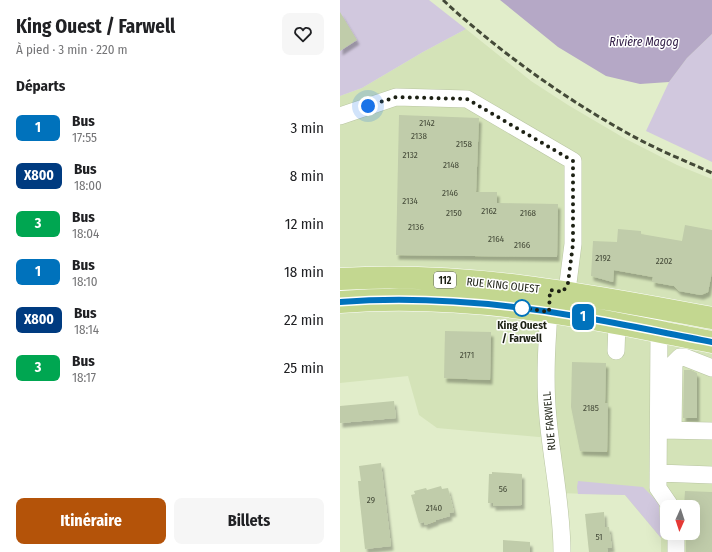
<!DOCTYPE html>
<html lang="fr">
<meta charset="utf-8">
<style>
body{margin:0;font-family:"Fira Sans Condensed",sans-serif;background:#f6f6f6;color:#202124;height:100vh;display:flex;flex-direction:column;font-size:15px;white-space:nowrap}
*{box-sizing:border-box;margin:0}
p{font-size:13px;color:#757577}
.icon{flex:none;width:22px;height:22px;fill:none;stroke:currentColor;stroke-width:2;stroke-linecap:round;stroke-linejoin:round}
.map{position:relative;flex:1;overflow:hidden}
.details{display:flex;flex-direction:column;background:#fff;width:340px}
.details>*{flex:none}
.badge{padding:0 8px;border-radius:6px;font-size:14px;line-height:26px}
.needle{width:26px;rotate:183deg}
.fabs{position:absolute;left:320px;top:500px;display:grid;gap:8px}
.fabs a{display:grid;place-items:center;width:40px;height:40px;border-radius:8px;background:#fff;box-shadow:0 4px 16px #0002;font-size:20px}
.you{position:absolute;width:20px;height:20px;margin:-10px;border:3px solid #fff;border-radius:50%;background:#1a73e8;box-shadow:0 0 0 6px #1a73e833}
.map>.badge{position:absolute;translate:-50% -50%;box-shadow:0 0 0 2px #fff}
h2{padding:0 16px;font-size:15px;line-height:36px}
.round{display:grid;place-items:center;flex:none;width:42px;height:42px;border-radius:8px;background:#f6f6f6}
.summary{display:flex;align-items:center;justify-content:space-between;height:68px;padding:0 16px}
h1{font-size:19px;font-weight:700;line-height:30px}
.cta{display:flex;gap:8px;margin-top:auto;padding:8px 16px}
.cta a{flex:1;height:46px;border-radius:8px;background:#b45309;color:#fff;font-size:16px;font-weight:700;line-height:46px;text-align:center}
.cta a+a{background:#f6f6f6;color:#202124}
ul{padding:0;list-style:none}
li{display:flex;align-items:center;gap:12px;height:48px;padding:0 16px}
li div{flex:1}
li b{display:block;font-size:15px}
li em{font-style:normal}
li .badge{min-width:44px;font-weight:700;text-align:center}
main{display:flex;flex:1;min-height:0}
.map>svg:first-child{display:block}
.built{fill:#d4e3b8;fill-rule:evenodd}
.green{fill:#d1c8de}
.water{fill:#b5a8c6}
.building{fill:#c0ccaa;filter:url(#shadow)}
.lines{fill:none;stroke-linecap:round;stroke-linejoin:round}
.minor-casing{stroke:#b9c5a3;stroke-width:18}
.major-casing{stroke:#fff;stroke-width:23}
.minor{stroke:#fff;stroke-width:17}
.major{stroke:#c3d790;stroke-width:22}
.rail{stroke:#444a38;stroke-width:3;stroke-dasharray:6 3;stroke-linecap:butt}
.line-casing{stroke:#fff;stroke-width:9}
.line{stroke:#0072bc;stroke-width:6}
.walk{stroke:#1d2114;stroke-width:4;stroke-dasharray:0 7.2}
.stop-dot{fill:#fff;stroke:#0072bc;stroke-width:2}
.labels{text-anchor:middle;stroke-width:3;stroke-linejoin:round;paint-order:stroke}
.number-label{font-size:9px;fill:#464c3a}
.shield{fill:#fff;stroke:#61645a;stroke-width:1}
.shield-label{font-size:10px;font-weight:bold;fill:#1d2114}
.street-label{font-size:11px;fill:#1d2114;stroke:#fff}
.stop-label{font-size:11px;font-weight:bold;fill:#1d2114;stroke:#fff}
.water-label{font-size:12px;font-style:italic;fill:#342049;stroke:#fff}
</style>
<main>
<section class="details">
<div class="summary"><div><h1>King Ouest / Farwell</h1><p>À pied · 3 min · 220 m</p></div><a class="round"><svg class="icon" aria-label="heart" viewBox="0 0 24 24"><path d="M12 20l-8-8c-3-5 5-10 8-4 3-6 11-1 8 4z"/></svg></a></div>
<h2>Départs</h2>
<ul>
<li><span class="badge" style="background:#0072bc;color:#fff">1</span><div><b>Bus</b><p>17:55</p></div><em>3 min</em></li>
<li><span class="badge" style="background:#003b80;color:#fff">X800</span><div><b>Bus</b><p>18:00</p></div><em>8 min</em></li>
<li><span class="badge" style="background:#00a651;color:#fff">3</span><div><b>Bus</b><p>18:04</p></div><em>12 min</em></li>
<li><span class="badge" style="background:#0072bc;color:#fff">1</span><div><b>Bus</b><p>18:10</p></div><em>18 min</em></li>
<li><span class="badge" style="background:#003b80;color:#fff">X800</span><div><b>Bus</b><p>18:14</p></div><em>22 min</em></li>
<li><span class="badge" style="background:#00a651;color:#fff">3</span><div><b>Bus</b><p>18:17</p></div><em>25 min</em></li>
</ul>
<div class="cta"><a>Itinéraire</a><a>Billets</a></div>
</section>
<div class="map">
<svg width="372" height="552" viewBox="0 0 372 552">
<defs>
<filter id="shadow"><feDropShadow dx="2.5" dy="4.5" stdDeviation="1" flood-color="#0004"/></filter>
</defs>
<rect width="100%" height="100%" fill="#e1edca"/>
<path class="built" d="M126 29 191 81 228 105 284 138 337 165 372 179V552H321V538L285 495 217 493 210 438 97 428 79 415 68 376 0 383V96L22 88 83 52ZM327 507H353V533H327Z"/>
<path class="green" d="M0 0H89L126 29 83 52 22 88 0 96Z
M372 34V162L306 131 329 82 347 58Z
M238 481 303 487 319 503 321 538 285 495 238 494 237 487Z"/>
<path class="water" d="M160 0H372V34L347 58 329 82 300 84 266 76 218 47Z"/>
<path class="building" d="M0 12 17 40 0 51Z
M59 115 139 118 136 192H157V203L218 204 217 257 56 255Z
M345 225 372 230V272L368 292 361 295 339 291 334 286 312 282 313 277 274 270 273 282 251 276 253 241 277 242 278 229 301 231V234L342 241Z
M105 331 151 332 150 380 104 378Z
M232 362 266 363 265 403H268L267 452 240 451 231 407Z
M344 370H351L357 373V418H343Z
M54 401 56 418 0 423V406Z
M41 463 51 546 25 549 19 493 18 481H21L19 466Z
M152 472 182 474V505L153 506V503H148L149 474H152Z
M101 486 102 489 108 488 114 512 109 513 110 516 96 520V521L85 525 84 522 79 523 71 495 75 494 74 491 86 488 87 490Z
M345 491 372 492V552H346V533H353V507H344Z
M264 512 265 527H269L272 548H267L268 552H249L245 514Z
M163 540 190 542V552H163Z"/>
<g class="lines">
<g class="minor-casing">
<path id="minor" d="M0 116 56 97 127 99 233 161V244L228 283 223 292
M210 299C207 339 204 379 208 418 212 463 222 507 222 552
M319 332 318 488 331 507
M276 351 277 324
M322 430 372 431
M333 430 334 363 340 357H344L372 368
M318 473 372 475
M336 552V533"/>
</g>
<g class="major-casing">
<path id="major" d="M0 279C125 271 250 295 372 318
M0 302C80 296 162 303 241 317 285 324 328 334 372 342"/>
</g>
<use href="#minor" class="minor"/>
<use href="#major" class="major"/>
<path class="rail" d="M103 0C159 52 232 104 300 140 323 152 348 162 372 173"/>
</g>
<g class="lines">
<g class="line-casing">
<path id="line" d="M0 302C80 296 162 303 241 317 285 324 328 334 372 342"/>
</g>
<use href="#line" class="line"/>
<path class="walk" d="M28 106 56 97 127 99 233 161V244L228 283 223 292 210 290 209 312 178 307 182 308"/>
</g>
<circle class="stop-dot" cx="182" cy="308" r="8"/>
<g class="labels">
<g class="number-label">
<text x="87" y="126">2142</text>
<text x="79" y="139">2138</text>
<text x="124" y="147">2158</text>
<text x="70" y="158">2132</text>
<text x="111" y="168">2148</text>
<text x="110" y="196">2146</text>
<text x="70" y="204">2134</text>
<text x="149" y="214">2162</text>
<text x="114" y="216">2150</text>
<text x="188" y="216">2168</text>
<text x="76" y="230">2136</text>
<text x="156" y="242">2164</text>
<text x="182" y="248">2166</text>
<text x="263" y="261">2192</text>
<text x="324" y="264">2202</text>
<text x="127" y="358">2171</text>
<text x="251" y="411">2185</text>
<text x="163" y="492">56</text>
<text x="31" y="503">29</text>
<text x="94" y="511">2140</text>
<text x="259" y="540">51</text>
</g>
<rect class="shield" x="94" y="272" width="22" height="16" rx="3"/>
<g class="shield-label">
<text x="105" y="284">112</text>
</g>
<g class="street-label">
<text transform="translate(163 285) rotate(6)" y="4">RUE KING OUEST</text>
<text transform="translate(209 421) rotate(-95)" y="4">RUE FARWELL</text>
</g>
<g class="stop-label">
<text x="182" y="329">King Ouest<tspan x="182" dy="13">/ Farwell</tspan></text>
</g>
<g class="water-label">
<text x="304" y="46">Rivière Magog</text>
</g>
</g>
</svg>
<div class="fabs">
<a><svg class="needle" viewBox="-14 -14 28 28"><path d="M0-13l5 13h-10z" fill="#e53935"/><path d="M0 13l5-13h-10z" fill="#757577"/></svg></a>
</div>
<div class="you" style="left:28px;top:106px"></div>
<b class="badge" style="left:243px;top:317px;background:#0072bc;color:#fff">1</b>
</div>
</main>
